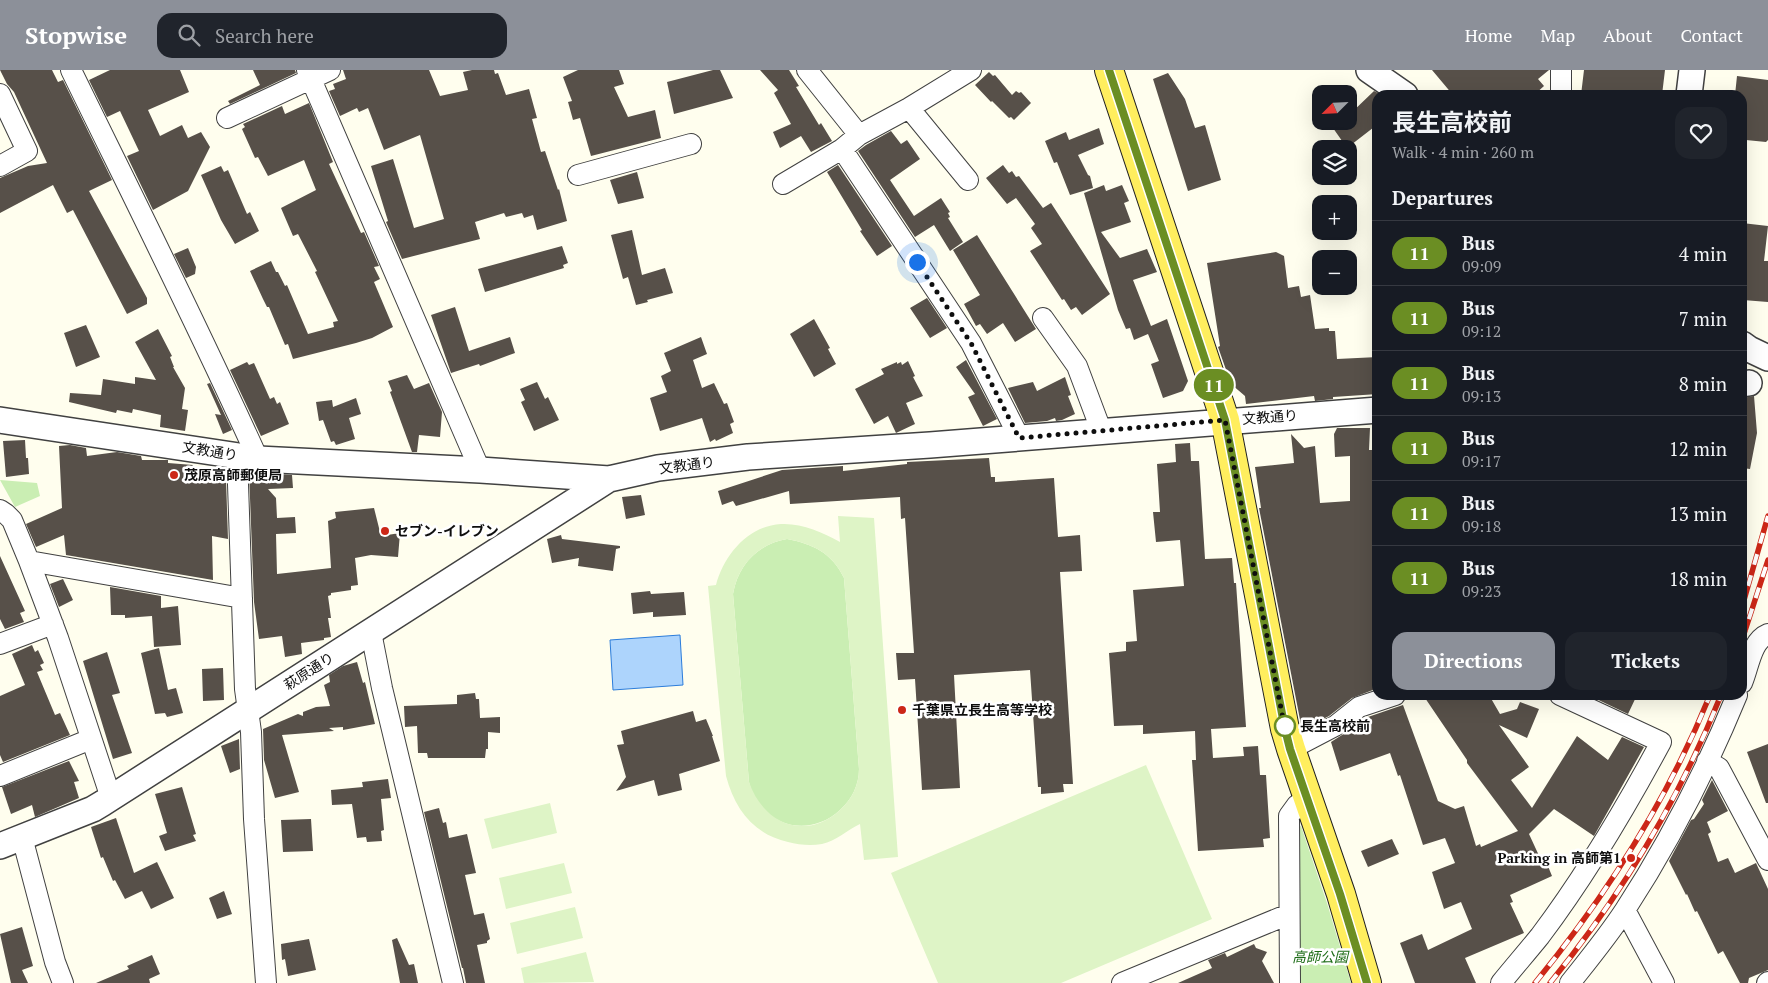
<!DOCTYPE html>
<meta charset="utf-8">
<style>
body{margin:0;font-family:"PT Serif","Noto Sans JP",serif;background:#20242c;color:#f1f3f6;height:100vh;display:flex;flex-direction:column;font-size:19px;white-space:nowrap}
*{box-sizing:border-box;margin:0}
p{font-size:16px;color:#9ea1a6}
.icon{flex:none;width:28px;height:28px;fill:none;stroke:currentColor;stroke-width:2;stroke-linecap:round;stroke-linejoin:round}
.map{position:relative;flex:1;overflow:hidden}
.side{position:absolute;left:1372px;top:20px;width:375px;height:610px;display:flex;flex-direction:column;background:#171b24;border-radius:15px;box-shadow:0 5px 20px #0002}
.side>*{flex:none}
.badge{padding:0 10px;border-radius:16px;font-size:18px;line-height:32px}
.needle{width:32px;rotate:246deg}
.buttons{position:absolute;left:1312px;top:15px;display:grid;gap:10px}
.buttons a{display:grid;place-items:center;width:45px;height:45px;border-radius:10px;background:#171b24;box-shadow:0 5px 20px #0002;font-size:25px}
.you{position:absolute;width:25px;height:25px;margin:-12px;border:4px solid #fff;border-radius:50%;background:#1a73e8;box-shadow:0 0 0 8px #1a73e833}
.map>.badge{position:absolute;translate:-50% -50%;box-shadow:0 0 0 2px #fff}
h2{padding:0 20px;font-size:19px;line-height:45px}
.round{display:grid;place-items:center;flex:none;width:52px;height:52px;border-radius:15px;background:#20242c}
.headline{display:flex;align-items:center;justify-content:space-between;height:85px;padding:0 20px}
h1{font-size:24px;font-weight:700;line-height:38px}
.action{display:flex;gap:10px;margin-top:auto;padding:10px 20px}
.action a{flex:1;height:58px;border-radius:15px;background:#8c9099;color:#fff;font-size:20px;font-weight:700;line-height:58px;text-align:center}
.action a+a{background:#20242c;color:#f1f3f6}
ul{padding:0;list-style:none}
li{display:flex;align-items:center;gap:15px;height:65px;padding:0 20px;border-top:1px solid #363941}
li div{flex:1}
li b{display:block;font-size:19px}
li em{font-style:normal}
li .badge{min-width:55px;font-weight:700;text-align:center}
header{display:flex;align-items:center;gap:30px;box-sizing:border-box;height:70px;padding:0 25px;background:#8c9099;color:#fff}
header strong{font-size:24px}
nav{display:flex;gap:28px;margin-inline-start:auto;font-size:18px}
.search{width:350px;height:45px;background:#20242c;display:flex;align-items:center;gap:12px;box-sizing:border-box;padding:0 18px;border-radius:15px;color:#9ea1a6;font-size:19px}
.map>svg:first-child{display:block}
.green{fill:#caeeb3}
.pitch{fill:#def4c6;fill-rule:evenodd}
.water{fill:#add4fc;stroke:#2c7ddb}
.building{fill:#575049}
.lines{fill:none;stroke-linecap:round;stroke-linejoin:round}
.minor-casing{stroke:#414141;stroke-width:22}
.tertiary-casing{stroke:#414141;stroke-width:28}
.primary-casing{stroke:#1f1f1f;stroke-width:30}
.minor{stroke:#fff;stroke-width:20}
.tertiary{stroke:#fff;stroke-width:25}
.primary{stroke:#ffee5e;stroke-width:28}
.rail-casing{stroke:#cc2717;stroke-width:5.5}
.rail{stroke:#fff;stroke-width:4;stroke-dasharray:11;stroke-linecap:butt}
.line-casing{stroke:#fff;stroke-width:11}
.line{stroke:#6b8e23;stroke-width:8}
.walk{stroke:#0e0e0e;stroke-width:5;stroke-dasharray:0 9}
.poi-dot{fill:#cc2717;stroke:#fff;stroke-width:2}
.stop-dot{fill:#fff;stroke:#6b8e23;stroke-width:2.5}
.labels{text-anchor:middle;stroke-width:5;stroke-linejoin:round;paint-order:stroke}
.street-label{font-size:14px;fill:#0e0e0e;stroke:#fff}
.poi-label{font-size:14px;font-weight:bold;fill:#0e0e0e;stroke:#fff;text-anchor:start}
.stop-label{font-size:14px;font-weight:bold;fill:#0e0e0e;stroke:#fff;text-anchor:start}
.park-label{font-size:14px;font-style:italic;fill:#1d6c17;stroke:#fff}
</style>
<header>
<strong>Stopwise</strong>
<div class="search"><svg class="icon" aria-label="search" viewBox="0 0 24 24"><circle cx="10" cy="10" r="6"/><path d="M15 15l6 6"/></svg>Search here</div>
<nav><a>Home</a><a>Map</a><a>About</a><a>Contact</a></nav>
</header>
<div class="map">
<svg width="1768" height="913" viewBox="0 0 1768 913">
<rect width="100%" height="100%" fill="#fffeee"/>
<path class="green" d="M0 410 37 413 40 426 15 437Z
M787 469C813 474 832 483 844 508L859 699C859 715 852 729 840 740 813 765 773 760 754 727 752 722 750 717 749 712L733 524C738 495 758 474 787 469Z
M1301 756 1327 833 1351 913H1297V757Z"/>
<path class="pitch" d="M838 446 874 448 898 787 864 790 860 754C847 760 836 771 822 774 811 776 799 775 788 772 753 764 735 739 726 706L708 516 716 515C724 485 748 456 781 454 802 453 822 462 840 472ZM787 469C813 474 832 483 844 508L859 699C859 715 852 729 840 740 805 772 763 753 749 712L733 524C738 495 758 474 787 469Z
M1146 695 1212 849 1061 913H938L891 803Z
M550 733 557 763 492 779 484 749Z
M564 793 572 823 506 839 499 808Z
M575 837 583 868 517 884 510 853Z
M586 882 594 912 524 913 521 898Z"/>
<path class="water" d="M680 565 683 615 613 620 610 570Z"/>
<path class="building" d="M0 0H52L58 12 63 10 112 110 89 121 147 228V234L127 244 73 140 67 143 53 115 0 143V108L28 96 47 93 14 22 7 14Z
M110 0H180L189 22 148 40 160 66 182 55 188 68 201 62 210 77 188 121 153 140 127 86 139 81 120 41 107 47 89 10Z
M253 0H295L296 3 230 34 228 31 260 15Z
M343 0H429L440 26 468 20 463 2 472 0H494L495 4 498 3 506 25 529 19 537 48 532 49 541 82 545 81 558 120 559 119 567 151 537 160 533 145 524 148 522 143 506 147 504 143 475 152 480 169 402 189 386 152 388 151 371 96 393 89 414 158 444 149 420 65 384 80 368 38 359 42 357 38 340 46 329 21 335 19 333 14 346 9Z
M578 0H619L624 14 614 17 628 47 655 40 661 68 591 86 580 48 573 50 568 32 572 31 563 7Z
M713 0H720L733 28 674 44 667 12Z
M760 0H789L799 16 796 17 819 55 821 53 832 71 811 82 801 66 780 78 773 62 791 54 774 23 778 20Z
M1432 0H1549L1538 9 1544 16 1534 25H1453Z
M1584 0H1665L1662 25H1581Z
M989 2 993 6 995 5 1012 25 1016 21 1019 23 1021 22 1031 33 1014 50 1011 47 1009 48 992 31 991 32 975 15Z
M1168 3 1185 29 1195 58 1205 55 1221 110 1188 121 1153 9Z
M1737 6 1768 10V70L1766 72 1746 70V65H1742V25H1735Z
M1374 21 1378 23V54L1347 78 1333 58 1342 51H1349V45Z
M309 33 333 92 329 94 361 163 364 162 379 196 374 197 380 209 374 212 393 257 372 268 356 273 293 289 288 274 285 275 269 237H267L263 229 250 201 271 191 276 202H278L285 216 287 215 308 264 334 257 333 252 338 251 315 202 317 201 298 164 293 166 281 138 316 120 304 90 268 106 258 87 255 88 242 59 245 57 243 54 282 36 285 44Z
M1099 58 1104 74 1078 85 1088 105 1090 106 1093 118 1070 125 1057 92 1054 93 1045 71 1066 62 1069 70Z
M891 61 901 74 907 70 920 89 890 110 914 146 941 128 950 142 948 143 950 147 948 148 963 172 950 181 934 155 915 167 858 81 866 75Z
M838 95 892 176 877 186 860 161 862 160 827 102Z
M1003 95 1009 103 1012 101 1016 107 1019 106 1043 138 1051 133 1110 224 1082 245 1076 237 1071 240 1064 229 1062 230 1030 181 1042 174 1031 158 1035 154 1016 128 1007 134 986 108Z
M221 96 224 102 228 100 247 144 250 142 259 161 235 174 221 150 201 105Z
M637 102 644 128 618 134 610 110Z
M1104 115 1106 121 1122 115 1129 131 1124 133 1131 152 1101 162 1120 188 1147 179 1157 202 1133 210 1151 256 1167 249 1188 311 1183 321 1163 328 1151 294 1159 291 1148 264 1134 270 1130 258 1126 259 1118 240 1084 123Z
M1742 153 1768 156 1764 191H1768V232L1743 230 1742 196 1745 179H1742Z
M632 160 642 205 665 198 673 223 647 230 648 232 636 235 628 207 623 209 611 165Z
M977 165 1036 259 1015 272 1003 253 987 264 980 254 976 256 964 234 980 225 953 180Z
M562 176 568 193 563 195 564 198 485 222 478 199Z
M188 178 196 197 195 204 186 208 174 184Z
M1276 182 1284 186 1288 218 1299 216 1301 227 1310 225 1315 259 1329 258V261H1335L1337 289 1378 287V324L1333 327V329L1315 331 1314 326 1246 334 1245 326 1231 314 1218 277 1220 276 1207 193Z
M927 228 947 258 930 268 910 238Z
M455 237 469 281 510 267 515 283 480 296 479 294 451 303 431 245Z
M814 249 830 278 828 279 836 294 814 307 790 264Z
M86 255 100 287 76 297 64 263Z
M158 259 172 286 170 287 174 297H173L185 318 182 339 188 340 185 361 160 357 161 345 133 339 132 343 117 340 116 343 69 332 70 323 101 325 103 309 135 314V307L156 310 135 272Z
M701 267 707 284 693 290 702 318 714 313 724 334 727 333 734 352 730 354 733 363 716 371 715 369 710 372 702 348 660 361 650 328 667 322 661 306 671 301 664 283Z
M966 290 997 349 983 356 968 327 975 324 956 297Z
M908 291 915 306 913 307 923 326 906 333 915 354 896 363 888 346 874 354 855 319 884 304 881 299 897 292V294L901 292 902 295Z
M247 292 249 295 254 293 270 329 274 327 277 334 280 332 289 354 261 366 230 300Z
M407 305 414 319 429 313 442 342 440 367 419 365 417 382H412L390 322 392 321 388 311Z
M1065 307 1071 325 1068 326 1075 344 1062 350 1056 351 1055 348 1047 351 1025 353 1008 318 1033 312 1037 321Z
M537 312 545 329 548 327 559 350 534 361 521 332 525 330 520 319Z
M210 313 232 360 223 364 215 344 221 345 207 314Z
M1754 326 1757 363 1750 399 1742 398V328Z
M356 328 361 344 349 348 355 369 336 375 334 371 331 372 323 350 319 351 316 332 332 330 333 337Z
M1337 358H1370L1369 380H1372L1373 390H1376V429L1378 428V618L1352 628 1329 646 1302 660 1259 438H1261L1255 397 1294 393 1291 364 1304 378 1315 376 1320 433 1350 431V386L1335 387 1334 364Z
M25 370 26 388H28L29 404 6 407 3 371Z
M1190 373 1191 391H1199L1205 489 1232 488 1234 513H1236L1246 657 1211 659 1213 688 1244 686 1243 677 1258 676 1260 705H1266L1270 768 1263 769 1264 777 1198 781 1192 690H1196L1195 661 1143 664V655L1114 656 1109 583 1126 581V572L1137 571 1133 520 1184 516 1180 470 1156 472 1153 442H1160L1157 394 1176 392 1175 374Z
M70 375 86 378 87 386 117 382 141 386 142 390H168V393L193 395V403L226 409 228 469 212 466 213 510 66 485 64 465 36 477 26 454 62 438 59 376Z
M989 388 991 407H995V412L1054 408 1058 467 1080 465 1082 501 1060 502 1073 714H1063L1064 722 1041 724V717H1038L1030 600 954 605 960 718 922 720 915 609 898 610 896 583H914L905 448 901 449 900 427 790 434 789 421 736 436 733 431 722 435 718 421 782 400 843 396V401L907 394V392Z
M249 402 292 405 293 418 268 419 276 428 277 448 295 447 296 463 276 464 277 504 331 498 328 451 336 448 335 442 374 438 381 466 400 463 398 487 371 485 355 488 358 515 351 516V520L331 523V525L328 526 331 548H328L331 567 324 568V570L301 573 302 584 285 587 282 566 259 569 254 532Z
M641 425 645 445 626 449 622 427Z
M561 465 562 469 620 476V478L616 479 613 501 578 496 579 488 552 493 547 469Z
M0 486 25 541 20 543 24 552 5 559 0 549Z
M63 509 73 530 59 537 50 514Z
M110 517 161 526V538L178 536 181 575 154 577 152 546 125 548V545H111Z
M650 521 651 524 684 522 686 545 653 547V542L633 544 631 523Z
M32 575 35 582 38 580 44 593 40 595 43 600 37 602 55 645 60 643 70 665 3 692 0 685V626L25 615 12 584Z
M159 578 168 620 176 618 183 643 167 647 165 643 155 644 141 583Z
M107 582 120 623 112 625 132 683 113 689 83 591Z
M357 592 363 613 365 612 375 654 343 660V657L329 658 334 661 282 665 299 722 275 728 264 690 263 659 298 644 303 646V642L316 637 330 636 324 615 330 612 329 605 343 596Z
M223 598 224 630 203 631 202 599Z
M475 623 476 629H479L480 648 500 647V663L488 662V679H486L485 688H428L427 683H418L417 656 405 657 404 636 457 634V625Z
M1423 625H1489L1500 644 1517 639 1520 632 1539 639 1527 668 1499 655 1529 697 1511 710 1532 738 1577 666 1608 690 1622 667 1644 677 1594 766 1554 739 1529 764 1541 790 1545 789 1552 806 1510 825 1513 832 1510 833 1524 863 1465 888 1476 913H1415L1400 873 1422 864 1428 880 1472 859 1461 832 1444 839 1432 802 1455 793 1445 768 1423 775 1400 705 1398 706 1390 683 1340 701 1331 672 1342 665 1365 648 1403 635 1438 731 1455 739 1464 736 1476 776 1480 774 1481 777 1518 761 1467 693V690Z
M1588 625H1637L1628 644Z
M693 641 696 652 706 649 713 666H712L720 691 679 704 682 720 658 726 654 710 616 721 626 707 617 675 624 674 621 661Z
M239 669 240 699 230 703 221 676Z
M1768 674V733H1766L1747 682Z
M69 691 79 711 74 712 79 728 35 747 32 735 11 744 2 717Z
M388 709 391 728 381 729 384 760 381 761 382 771 367 772 366 767 357 768 352 734 332 735 331 720 363 717 362 712Z
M1712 710 1728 741 1707 752 1711 762 1708 764 1718 792 1728 788 1735 803 1756 793 1768 819V900L1749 908 1748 913H1740L1723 881 1718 884 1697 841 1695 842 1687 824 1686 825 1669 791 1691 750 1694 749 1704 734 1702 730Z
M182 717 196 764 193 765 196 771 165 781 159 766 167 763 155 724Z
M439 738 443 753 446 752 449 768 467 764 476 803 465 805 474 845 484 843 490 869 487 871V873L477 875 485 913H466L463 898H462L424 742Z
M116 748 134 803 157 792 174 828 151 839 142 821 125 829 115 810 113 811 103 787 101 788 91 757Z
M311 749 313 781 283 782 281 750Z
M1392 769 1399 784 1368 797 1361 781Z
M224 821 232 844 217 849 209 828Z
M22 857 33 896 22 900 28 913H11L0 864Z
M397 868 409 895 414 894 418 913H400L392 870Z
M309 869 316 900 288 906 285 889 282 890 281 874Z
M1254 874 1256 878 1267 882 1262 891 1274 913H1178L1212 898 1208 890 1225 883 1227 887Z
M152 885 160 904 149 909 150 913H96L129 899 127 896Z"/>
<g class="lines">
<g class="minor-casing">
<path id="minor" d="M71 0C134 129 199 258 258 389
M307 0 480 400
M807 0 859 65
M0 24 27 81 0 96
M1561 25V0
M909 38 968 110
M227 48 330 0
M842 79 971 273 1019 367
M578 105 691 74
M783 114 842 79 859 65 909 38 971 0
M1043 248 1077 296 1101 360
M237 385 245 619 251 662 254 749 266 913
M0 440 6 444 12 450 29 491 58 568 111 728
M29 491 242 528
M371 562 382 618 453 913
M0 574 53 554
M1742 613C1749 597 1751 571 1768 564
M1291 679 1335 656 1359 637 1395 625
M1707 691 1719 698 1768 790
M0 706 91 669
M22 767 55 892 63 913
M1625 840 1664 913
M1122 913 1289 844
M1290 913 1289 746 1297 735 1308 729
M1501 913C1514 897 1527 882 1540 866 1586 805 1625 739 1661 672L1560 625
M1570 913C1589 889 1608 866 1625 840 1668 774 1707 698 1737 625
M1767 913 1768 912"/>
</g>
<g class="tertiary-casing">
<path id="tertiary" d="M1369 0 1405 25
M1689 25 1692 0
M1742 274 1749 279 1768 288
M1742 314 1749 313
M0 350 258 389 480 400 609 409 658 398 748 387 930 375 1378 340
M0 776 93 739 103 733 609 409"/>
</g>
<g class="primary-casing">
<path id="primary" d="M1109 0 1225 350 1285 659 1291 679 1341 824 1367 913"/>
</g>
<use href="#minor" class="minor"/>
<use href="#tertiary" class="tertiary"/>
<use href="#primary" class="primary"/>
<g class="rail-casing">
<path id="rail" d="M1742 537 1768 446
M1742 570 1768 490
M1535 913C1606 826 1668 729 1710 625
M1550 913C1620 827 1680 728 1721 625"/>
</g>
<use href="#rail" class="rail"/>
</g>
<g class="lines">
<g class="line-casing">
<path id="line" d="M1109 0 1225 350 1285 659 1290 679 1340 824 1367 913"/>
</g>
<use href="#line" class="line"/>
<path class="walk" d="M917 192 971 273 1019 368 1225 350 1285 659V656"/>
</g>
<g class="poi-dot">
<circle cx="174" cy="405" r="5"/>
<circle cx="385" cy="461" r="5"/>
<circle cx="902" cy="640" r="5"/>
<circle cx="1631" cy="788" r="5"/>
</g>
<circle class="stop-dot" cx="1285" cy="656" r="10"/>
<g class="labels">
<g class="street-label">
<text transform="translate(1270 347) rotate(-4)" y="5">文教通り</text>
<text transform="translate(210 381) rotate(9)" y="5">文教通り</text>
<text transform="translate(687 395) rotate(-7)" y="5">文教通り</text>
<text transform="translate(309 601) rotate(-33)" y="5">萩原通り</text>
</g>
<g class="poi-label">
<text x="184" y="410">茂原高師郵便局</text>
<text x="395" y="466">セブン-イレブン</text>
<text x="912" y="645">千葉県立長生高等学校</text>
<text x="1621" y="793" text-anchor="end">Parking in 高師第1</text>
</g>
<g class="stop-label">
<text x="1300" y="661">長生高校前</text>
</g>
<g class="park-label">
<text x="1320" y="892">高師公園</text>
</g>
</g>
</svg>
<div class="buttons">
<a><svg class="needle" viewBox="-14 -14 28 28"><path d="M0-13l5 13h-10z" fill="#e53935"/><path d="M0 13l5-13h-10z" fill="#9ea1a6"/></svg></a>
<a><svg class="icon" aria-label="layers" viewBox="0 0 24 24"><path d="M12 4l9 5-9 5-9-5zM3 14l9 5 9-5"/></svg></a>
<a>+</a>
<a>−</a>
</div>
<div class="you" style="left:917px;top:192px"></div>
<b class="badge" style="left:1214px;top:315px;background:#6b8e23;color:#fff">11</b>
<section class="side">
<div class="headline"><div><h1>長生高校前</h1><p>Walk · 4 min · 260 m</p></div><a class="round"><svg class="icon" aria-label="heart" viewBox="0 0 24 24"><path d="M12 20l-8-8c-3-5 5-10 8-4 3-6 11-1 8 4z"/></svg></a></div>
<h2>Departures</h2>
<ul>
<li><span class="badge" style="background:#6b8e23;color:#fff">11</span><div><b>Bus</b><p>09:09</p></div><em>4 min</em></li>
<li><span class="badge" style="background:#6b8e23;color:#fff">11</span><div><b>Bus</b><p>09:12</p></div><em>7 min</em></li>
<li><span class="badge" style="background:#6b8e23;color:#fff">11</span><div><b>Bus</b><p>09:13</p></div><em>8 min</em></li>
<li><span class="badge" style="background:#6b8e23;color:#fff">11</span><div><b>Bus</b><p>09:17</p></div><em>12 min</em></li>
<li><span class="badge" style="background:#6b8e23;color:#fff">11</span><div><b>Bus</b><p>09:18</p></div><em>13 min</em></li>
<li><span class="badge" style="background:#6b8e23;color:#fff">11</span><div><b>Bus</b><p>09:23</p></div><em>18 min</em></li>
</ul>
<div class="action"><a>Directions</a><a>Tickets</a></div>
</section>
</div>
